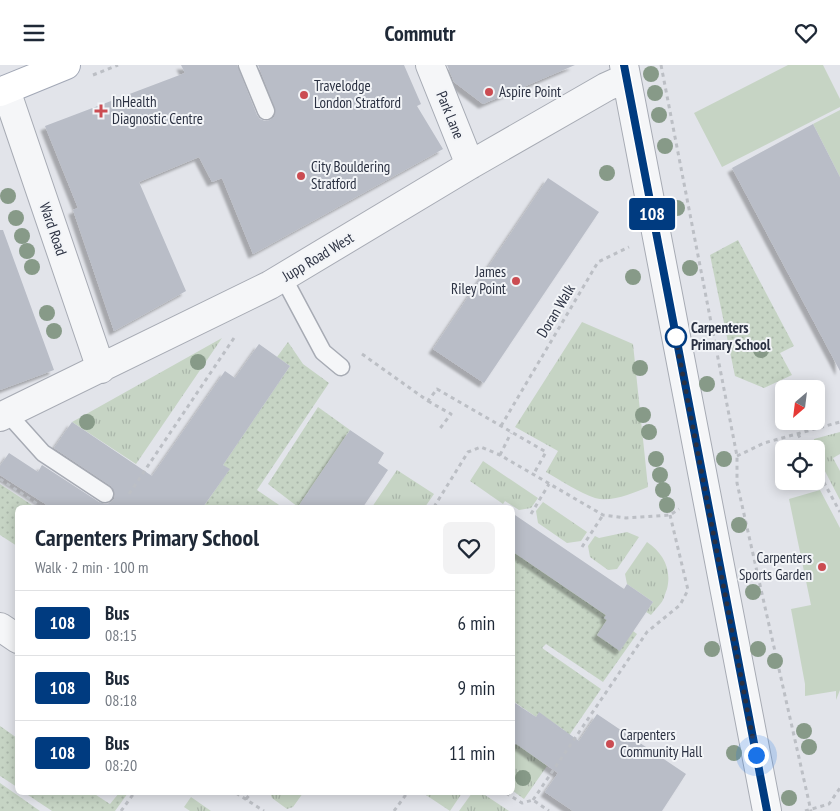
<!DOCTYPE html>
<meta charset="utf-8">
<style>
body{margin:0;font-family:"PT Sans Narrow",sans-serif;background:#f2f2f3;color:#1f2937;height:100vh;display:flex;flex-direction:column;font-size:19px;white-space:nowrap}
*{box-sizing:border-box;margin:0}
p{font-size:16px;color:#747a83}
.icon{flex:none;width:28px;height:28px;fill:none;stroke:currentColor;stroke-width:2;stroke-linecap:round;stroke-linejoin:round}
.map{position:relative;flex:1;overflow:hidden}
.sheet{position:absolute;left:15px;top:440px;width:500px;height:290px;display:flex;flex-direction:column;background:#fff;border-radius:8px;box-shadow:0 2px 12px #0003}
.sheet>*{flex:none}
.badge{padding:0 10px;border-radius:4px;font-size:18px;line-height:32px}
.needle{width:32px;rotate:208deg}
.fabs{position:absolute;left:775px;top:315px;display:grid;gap:10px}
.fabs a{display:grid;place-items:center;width:50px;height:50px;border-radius:8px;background:#fff;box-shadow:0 2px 12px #0003;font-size:25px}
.you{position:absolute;width:25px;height:25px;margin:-12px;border:4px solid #fff;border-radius:50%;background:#1a73e8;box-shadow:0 0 0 8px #1a73e833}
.map>.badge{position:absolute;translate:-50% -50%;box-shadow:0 0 0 2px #fff}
.round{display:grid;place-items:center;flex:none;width:52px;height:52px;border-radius:8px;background:#f2f2f3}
.head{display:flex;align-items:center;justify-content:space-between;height:85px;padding:0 20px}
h1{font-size:24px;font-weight:800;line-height:38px}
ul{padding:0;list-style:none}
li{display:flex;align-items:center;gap:15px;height:65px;padding:0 20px;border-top:1px solid #e0e1e3}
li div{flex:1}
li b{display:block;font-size:19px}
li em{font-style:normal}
li .badge{min-width:55px;font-weight:700;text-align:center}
header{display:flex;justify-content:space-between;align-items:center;height:65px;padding:0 20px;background:#fff;font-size:22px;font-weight:800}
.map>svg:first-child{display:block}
.grass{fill:url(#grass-tufts)}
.park{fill:#c6d4c4}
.garden{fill:url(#garden-dots)}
.building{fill:#b9bdc7;filter:url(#shadow)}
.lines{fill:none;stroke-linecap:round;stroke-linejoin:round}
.lane-casing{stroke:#a7abb4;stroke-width:19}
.street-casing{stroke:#a7abb4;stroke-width:30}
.primary-casing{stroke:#a2a8b6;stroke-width:30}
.path{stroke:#bcbfc5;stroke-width:3;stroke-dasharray:4 4;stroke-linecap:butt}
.lane{stroke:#f5f6f8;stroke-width:16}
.street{stroke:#f5f6f8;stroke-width:28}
.primary{stroke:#fff;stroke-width:28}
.tree{fill:#879a88}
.line-casing{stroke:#fff;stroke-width:11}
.line{stroke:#003b80;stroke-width:8}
.walk{stroke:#2b3142;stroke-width:5;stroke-dasharray:0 9}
.poi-dot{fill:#cb4c52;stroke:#f2f4f7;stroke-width:2}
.stop-dot{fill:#fff;stroke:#003b80;stroke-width:2.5}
.labels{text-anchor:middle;stroke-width:4;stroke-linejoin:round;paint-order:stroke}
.poi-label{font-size:15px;fill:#2b3142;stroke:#f2f4f7;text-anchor:start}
.street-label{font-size:15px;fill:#2b3142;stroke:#f2f4f7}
.stop-label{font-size:15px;font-weight:bold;fill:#2b3142;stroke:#f2f4f7;text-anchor:start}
</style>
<header><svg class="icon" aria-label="menu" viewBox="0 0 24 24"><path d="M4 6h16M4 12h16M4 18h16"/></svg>Commutr<svg class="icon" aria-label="heart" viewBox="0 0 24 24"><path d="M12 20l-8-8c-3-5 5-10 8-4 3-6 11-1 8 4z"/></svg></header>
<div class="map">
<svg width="840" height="746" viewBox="0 0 840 746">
<defs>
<pattern id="grass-tufts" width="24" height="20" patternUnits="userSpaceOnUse" patternTransform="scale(1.25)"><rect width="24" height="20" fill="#c6d4c4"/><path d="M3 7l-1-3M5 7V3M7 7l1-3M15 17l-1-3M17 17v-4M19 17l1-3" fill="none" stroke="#aab6aa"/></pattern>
<pattern id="garden-dots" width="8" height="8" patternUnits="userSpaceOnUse" patternTransform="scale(1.25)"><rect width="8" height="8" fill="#c6d4c4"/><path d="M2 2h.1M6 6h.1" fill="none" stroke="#aab6aa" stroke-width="1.8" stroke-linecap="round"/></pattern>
<filter id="shadow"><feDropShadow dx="-4.5" dy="4.5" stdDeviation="1" flood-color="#0004"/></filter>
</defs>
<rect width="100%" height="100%" fill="#e2e4ea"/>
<path class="grass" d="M582 257 633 279 648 422C633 428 611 438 595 433 580 428 560 415 546 407L558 386 515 362Z
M222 273 136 399 72 357Z
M840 367V389L833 393 840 406V435L816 389V384H814V374Z
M483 396 538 433 531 443 519 445 505 436 503 439 470 416Z
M397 405 434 429 425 442H372Z
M543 437 587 467 581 476 567 478 538 458 536 446Z
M627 467 639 472 617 504 608 505 590 492 588 481 595 471 599 473Z
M647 477C663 488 672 504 667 524 665 528 664 535 661 538 658 542 654 546 651 550L646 547 653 537 627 519 625 509Z
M517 679 547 701 524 734 513 726V681Z
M270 728H303L293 742 287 744 272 733Z
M423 728H462L450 746Z
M472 728H482L509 746H459Z
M191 732 211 746H190L184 742Z"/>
<path class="park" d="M788 0H823L840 34V42L722 102 694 48Z
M840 45V112L813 59Z
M820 425 840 463V625L836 635V626L805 631V619L791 544 811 540 789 434Z"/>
<path class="garden" d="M738 175 794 281 780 288 792 310 764 323 735 311 710 190Z
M288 277 303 299 329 318 257 425 282 442H194L198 437 204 441 229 405 223 400 290 301 277 292Z
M318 342 350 365 298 442 268 419Z
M0 419 35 442H18L17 481 0 470Z
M512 486 606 550 607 555 597 570 620 585 633 566 637 569 603 617 546 579 542 583 601 624 566 675 564 665 539 648 536 652 513 636Z
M0 661 17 673V722L0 711Z
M0 718 40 746H0Z
M25 728H93L110 739 119 728H128L115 746H52Z"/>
<path class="building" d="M181 0H237L257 50 260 54 265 56 270 55 274 52 275 43 258 0H404L421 39 417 41 443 84 253 189 222 113 212 117 199 92 139 117 186 226 114 266 73 145 78 143 45 61 185 8Z
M447 0H575L483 39 454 17Z
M813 59 840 112V306L732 103Z
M548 113 599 147 484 318 433 284Z
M0 165H3L54 305 0 325Z
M259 279 290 301 223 400 230 404 203 442H50L0 410V401L9 388 38 407 42 400 99 437 105 439 110 438 114 434 115 429 111 421 54 383 72 357 152 411 225 306 235 313Z
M350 365 384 388 378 398 388 405 363 442H298Z
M512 448 624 524 627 519 653 537 620 586 597 570 607 555 604 553 606 550 512 486Z
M512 636 536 652 539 647 579 676 597 649 686 709 662 746H573L545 727 558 708 512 676Z"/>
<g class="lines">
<g class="lane-casing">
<path id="lane" d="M247 0 266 46
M283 212 323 287 341 302
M8 349 43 388 105 429"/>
</g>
<g class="street-casing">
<path id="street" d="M430 0 470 100
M624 0 767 746
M6 25 101 304
M0 352 270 220 470 100 606 22 626 13
M0 562 18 574"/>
</g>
<g class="primary-casing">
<path id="primary" d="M0 27 66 0"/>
</g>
<path class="path" d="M661 0 737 391V418L811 746
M93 10 118 0
M362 289 428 336 437 324 546 387 533 410
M428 336 451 349 438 366
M501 361 598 197 629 182
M798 369 806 384
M500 390 511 368
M737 391 764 378 840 357
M816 403 840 447
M0 414 42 442
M129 429 236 270
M434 442 468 387 481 382 500 390 603 450 626 453 670 450 679 444
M531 449 549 419
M582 482 603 450
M236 728 264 746
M506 728 522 738 533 735 549 746
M246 734 251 728
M533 735 647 567 680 540 688 525 670 450
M121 746 134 728
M394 746 407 728
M805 746 829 739 840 723"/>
<use href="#lane" class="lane"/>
<use href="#street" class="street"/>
<use href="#primary" class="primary"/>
</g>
<g class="tree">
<circle cx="651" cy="9" r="8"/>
<circle cx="655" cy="28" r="8"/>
<circle cx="659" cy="50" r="8"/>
<circle cx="665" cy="81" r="8"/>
<circle cx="607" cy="108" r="8"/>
<circle cx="8" cy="131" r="8"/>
<circle cx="677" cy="143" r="8"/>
<circle cx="16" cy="153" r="8"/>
<circle cx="22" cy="171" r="8"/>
<circle cx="27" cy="186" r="8"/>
<circle cx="32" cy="202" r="8"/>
<circle cx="690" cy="203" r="8"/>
<circle cx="633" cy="212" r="8"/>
<circle cx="47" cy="248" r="8"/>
<circle cx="54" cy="266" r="8"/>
<circle cx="761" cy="285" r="8"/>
<circle cx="198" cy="297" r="8"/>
<circle cx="640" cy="303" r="8"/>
<circle cx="707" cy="319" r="8"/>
<circle cx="643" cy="350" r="8"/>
<circle cx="87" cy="357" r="8"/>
<circle cx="649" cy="367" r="8"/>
<circle cx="656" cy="394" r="8"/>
<circle cx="724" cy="394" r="8"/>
<circle cx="660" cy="410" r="8"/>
<circle cx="663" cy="425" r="8"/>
<circle cx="667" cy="440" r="8"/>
<circle cx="739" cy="460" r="8"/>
<circle cx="753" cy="527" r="8"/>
<circle cx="712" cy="584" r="8"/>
<circle cx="758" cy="584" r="8"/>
<circle cx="775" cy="596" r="8"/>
<circle cx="804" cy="666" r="8"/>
<circle cx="809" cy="682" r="8"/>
<circle cx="734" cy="688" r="8"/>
<circle cx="523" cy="713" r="8"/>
<circle cx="789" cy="733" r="8"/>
</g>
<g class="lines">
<g class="line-casing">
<path id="line" d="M624 0 767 746"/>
</g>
<use href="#line" class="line"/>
<path class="walk" d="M676 272 674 264 756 690"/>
</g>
<g class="poi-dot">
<circle cx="489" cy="27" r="5"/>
<circle cx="304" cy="30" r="5"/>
<path d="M98.5 38.5h5v5h5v5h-5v5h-5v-5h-5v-5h5z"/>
<circle cx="301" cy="111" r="5"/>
<circle cx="516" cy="216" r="5"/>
<circle cx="822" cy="502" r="5"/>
<circle cx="610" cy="679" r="5"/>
</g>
<circle class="stop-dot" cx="676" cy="272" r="10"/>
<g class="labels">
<g class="poi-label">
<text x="314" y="26">Travelodge<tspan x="314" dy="17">London Stratford</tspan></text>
<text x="499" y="32">Aspire Point</text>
<text x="112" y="42">InHealth<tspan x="112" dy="17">Diagnostic Centre</tspan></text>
<text x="311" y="107">City Bouldering<tspan x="311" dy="17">Stratford</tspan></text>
<text x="506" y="212" text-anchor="end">James<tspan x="506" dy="17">Riley Point</tspan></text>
<text x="812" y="498" text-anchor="end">Carpenters<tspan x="812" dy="17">Sports Garden</tspan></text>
<text x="620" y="675">Carpenters<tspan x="620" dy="17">Community Hall</tspan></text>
</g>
<g class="street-label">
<text transform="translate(450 50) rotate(68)" y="5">Park Lane</text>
<text transform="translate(53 164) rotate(71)" y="5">Ward Road</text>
<text transform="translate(318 192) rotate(-31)" y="5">Jupp Road West</text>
<text transform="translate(556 246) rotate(-59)" y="5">Doran Walk</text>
</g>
<g class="stop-label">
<text x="691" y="268">Carpenters<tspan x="691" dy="17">Primary School</tspan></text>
</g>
</g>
</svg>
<div class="fabs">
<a><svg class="needle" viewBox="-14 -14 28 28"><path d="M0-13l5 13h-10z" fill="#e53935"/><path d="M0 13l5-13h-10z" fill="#747a83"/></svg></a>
<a><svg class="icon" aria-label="locate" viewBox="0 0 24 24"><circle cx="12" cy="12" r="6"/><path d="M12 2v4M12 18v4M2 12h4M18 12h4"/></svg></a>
</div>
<div class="you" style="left:756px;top:690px"></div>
<b class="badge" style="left:652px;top:149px;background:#003b80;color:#fff">108</b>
<section class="sheet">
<div class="head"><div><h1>Carpenters Primary School</h1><p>Walk · 2 min · 100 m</p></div><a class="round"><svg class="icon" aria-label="heart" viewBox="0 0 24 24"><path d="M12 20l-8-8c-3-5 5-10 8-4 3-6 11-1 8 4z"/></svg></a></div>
<ul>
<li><span class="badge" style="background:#003b80;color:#fff">108</span><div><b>Bus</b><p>08:15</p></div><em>6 min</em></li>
<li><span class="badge" style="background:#003b80;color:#fff">108</span><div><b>Bus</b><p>08:18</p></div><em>9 min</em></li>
<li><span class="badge" style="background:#003b80;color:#fff">108</span><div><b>Bus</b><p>08:20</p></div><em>11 min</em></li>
</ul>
</section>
</div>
